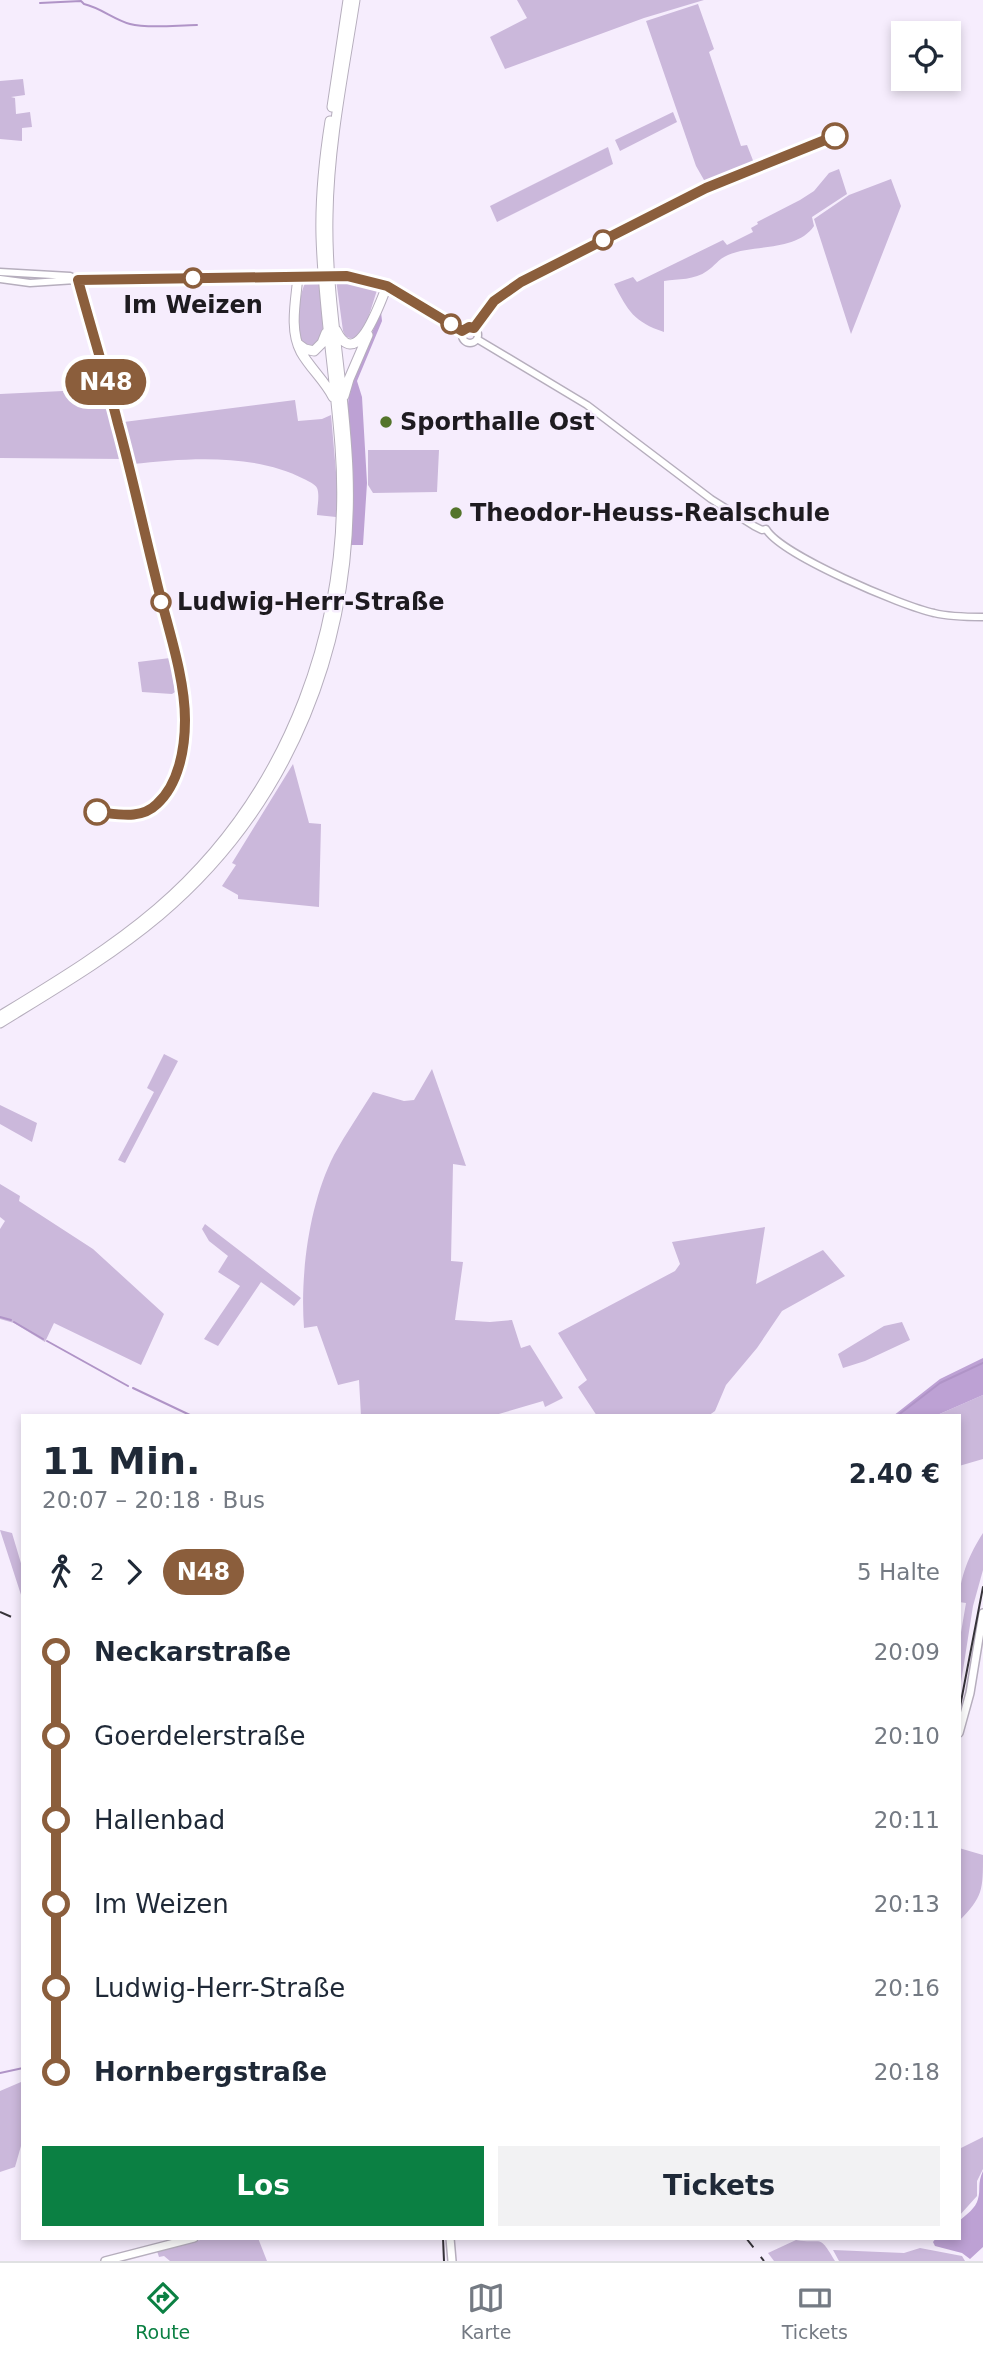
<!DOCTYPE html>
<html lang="de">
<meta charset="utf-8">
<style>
body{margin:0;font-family:"DejaVu Sans",sans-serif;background:#f2f2f3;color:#1f2937;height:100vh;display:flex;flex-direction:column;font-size:26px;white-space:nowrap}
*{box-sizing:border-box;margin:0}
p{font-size:23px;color:#747a83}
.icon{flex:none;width:38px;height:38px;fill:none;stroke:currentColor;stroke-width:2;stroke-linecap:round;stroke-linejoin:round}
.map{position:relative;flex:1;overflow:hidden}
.sheet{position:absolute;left:21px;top:1414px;width:940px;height:826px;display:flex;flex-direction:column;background:#fff;border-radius:0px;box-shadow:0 4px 10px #0003}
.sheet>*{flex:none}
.badge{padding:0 14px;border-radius:23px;font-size:24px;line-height:46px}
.fabs{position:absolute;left:891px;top:21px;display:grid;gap:14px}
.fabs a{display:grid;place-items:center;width:70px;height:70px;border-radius:0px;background:#fff;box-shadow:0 4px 10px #0003;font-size:35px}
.map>.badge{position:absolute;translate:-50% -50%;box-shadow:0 0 0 4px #fff}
.legs{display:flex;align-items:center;gap:10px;height:77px;padding:0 21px;font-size:23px}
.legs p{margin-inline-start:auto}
.overview{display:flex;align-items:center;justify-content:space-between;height:119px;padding:0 21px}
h1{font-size:38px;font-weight:700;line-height:52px}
.button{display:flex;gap:14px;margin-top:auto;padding:14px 21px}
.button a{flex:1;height:80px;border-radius:0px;background:#0b8043;color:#fff;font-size:28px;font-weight:700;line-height:80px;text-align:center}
.button a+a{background:#f2f2f3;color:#1f2937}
ul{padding:0 21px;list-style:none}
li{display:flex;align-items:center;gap:24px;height:84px;font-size:26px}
li i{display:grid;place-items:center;width:10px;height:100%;margin:0 9px;background:currentColor}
li i::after{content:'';width:18px;height:18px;margin:-9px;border:5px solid;border-radius:50%;background:#fff}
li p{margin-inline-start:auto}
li:first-child i{background:linear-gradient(#0000 50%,currentColor 0)}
li:last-child i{background:linear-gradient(currentColor 50%,#0000 0)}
.menu{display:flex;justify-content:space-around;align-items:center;height:98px;border-top:2px solid #e0e1e3;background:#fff;font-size:19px;color:#747a83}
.menu a{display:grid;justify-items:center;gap:4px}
.menu .on{color:#0b8043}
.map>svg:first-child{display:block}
.green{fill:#cbb8db}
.forest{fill:#bda1d4}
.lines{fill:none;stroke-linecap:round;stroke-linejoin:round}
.stream{stroke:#b094c7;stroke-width:2}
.tertiary-casing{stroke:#b6aebd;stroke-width:9}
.secondary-casing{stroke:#b6aebd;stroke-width:10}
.trunk-casing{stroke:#b6aebd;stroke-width:11}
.tertiary{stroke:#fff;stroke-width:6}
.secondary{stroke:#fff;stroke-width:7}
.trunk{stroke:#fff;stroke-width:9}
.tram{stroke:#363339;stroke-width:2}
.rail{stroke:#363339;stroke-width:2;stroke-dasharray:12 12;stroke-linecap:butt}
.tertiary-bridge-casing{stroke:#b6aebd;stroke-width:9;stroke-linecap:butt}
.tertiary-bridge{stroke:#fff;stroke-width:6}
.line-1-casing{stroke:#fff;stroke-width:16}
.line-1{stroke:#8b5e3c;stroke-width:10}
.stop-1-dot{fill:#fff;stroke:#8b5e3c;stroke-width:3.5}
.poi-dot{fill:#54742b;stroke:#f6edfd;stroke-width:2.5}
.labels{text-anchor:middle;stroke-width:5;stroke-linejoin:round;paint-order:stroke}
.stop-label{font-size:24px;font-weight:bold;fill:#1e1b20;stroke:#f6edfd}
.poi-label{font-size:24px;font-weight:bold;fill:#1e1b20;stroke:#f6edfd;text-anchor:start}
</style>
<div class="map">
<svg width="983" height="2261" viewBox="0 0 983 2261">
<rect width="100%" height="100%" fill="#f6edfd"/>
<path class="green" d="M517 0H704L644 18 505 69 490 37 527 18Z
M698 4 714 49 709 52 741 146 747 145 754 163 710 181 704 180 696 166 646 21Z
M23 79 25 95 11 97 15 98 16 114 30 112 32 127 22 128V141L0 139V81Z
M673 112 677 122 620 151 615 140Z
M608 147 613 164 497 222 490 206Z
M839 169 847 194 812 217 814 226C796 252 754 244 728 255 718 259 715 266 707 271 695 280 678 279 664 281V332C634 322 628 311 614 284L633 277 637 282 723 240 727 245 753 232 751 228 758 224 757 222 800 200 814 191 829 173Z
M891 179 901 206 851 334 814 219 849 195Z
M336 279H345L378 287 365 328 354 339 346 337 343 331Z
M319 280 323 329 322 338 316 346C313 347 307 348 305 347 293 340 299 291 306 282Z
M105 389 116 423 295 400 298 421 322 419 331 415 338 495 336 517 317 515C317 508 320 495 317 488 315 484 308 481 304 479 254 453 187 458 133 464L131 460 124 459 0 458V394Z
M368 450H439L437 492 373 493 368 485Z
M170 658 175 692 172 694 142 692 138 662Z
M293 764 309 823 321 824 319 907 238 899V895L222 886 236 865 232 863Z
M164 1054 178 1061 125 1163 118 1160 154 1092 147 1088Z
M432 1069 466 1166 453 1164 451 1261 463 1262 455 1320 490 1322 512 1320 521 1348 530 1345 563 1398 545 1407 543 1401 492 1416H361L359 1380 338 1385 317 1326 304 1328C300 1274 309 1204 334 1155 346 1133 360 1113 373 1092L404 1101 414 1100Z
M0 1105 37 1123 32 1142 0 1124Z
M0 1184 20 1196 19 1201 93 1249 164 1314 141 1365 54 1323 45 1342 14 1323 0 1319V1229L5 1221 0 1217Z
M205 1224 301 1298 294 1306 261 1282 218 1346 204 1339 240 1286 218 1272 228 1256 209 1241 202 1229Z
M765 1227 756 1284 823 1250 845 1276 782 1311 757 1348 726 1385 715 1411 708 1416H597L578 1387 587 1380 558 1333 675 1271 680 1264 672 1242Z
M902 1322 910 1340 865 1361 843 1368 838 1354 884 1326Z
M983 1395V1459L959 1466V1416H935Z
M0 1530 12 1533 23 1570V1601Z
M983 1533V1570L973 1606 960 1689 959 1667 961 1651 959 1650V1644L966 1603 959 1602C959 1578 970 1553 983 1533Z
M959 1848 983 1855C983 1890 983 1897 959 1921Z
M21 2082 23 2084V2139L15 2167 0 2172V2091Z
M983 2137V2169L977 2181V2196L959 2216V2149Z
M208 2238H258L267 2261H170L164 2256 159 2257 157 2251Z
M796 2240C823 2245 818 2232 835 2261H774L768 2253Z
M920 2248 962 2256 965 2261H839L833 2250 904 2253Z"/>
<path class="forest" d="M381 312 382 321 357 381 362 397 367 483 363 545H351L348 404 350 383Z
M983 1358V1395L935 1416H893L940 1379Z
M983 2171V2247L970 2259 962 2253 935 2246 933 2242 936 2238H959V2221C966 2215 976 2208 978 2199 981 2189 977 2184 983 2171Z"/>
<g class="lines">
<path class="stream" d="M40 3 81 1 84 4C101 8 113 19 130 24 148 29 178 25 197 25
M0 1317 11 1320
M14 1322 43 1339
M47 1341 128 1386
M133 1388 192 1416
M897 1416 940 1383 983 1363
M0 2073 23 2068"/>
<g class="tertiary-casing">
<path id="tertiary" d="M0 272 70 276 78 280
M339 275C387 280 423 306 462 331
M0 279 30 283 91 279 311 275
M462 335a8 8 0 1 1 16 0a8 8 0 1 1-16 0Z
M477 339 587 405 711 499 754 526 762 530 766 529C781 555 902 606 934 613 950 617 967 617 983 617"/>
</g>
<g class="secondary-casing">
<path id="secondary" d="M959 1733 970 1693 983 1613
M450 2238 452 2261
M105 2261 194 2238"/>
</g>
<g class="trunk-casing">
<path id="trunk" d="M332 107 348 0
M298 276C296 300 289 330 301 352 310 368 325 381 333 397
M336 330C357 374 380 302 387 286
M298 344 305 349 314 351 322 343 326 333
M344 396 349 379 368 335
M0 1016C54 983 109 950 157 909 291 794 353 621 340 446 335 376 323 307 321 236 320 197 324 159 330 121
M0 1023C55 989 110 957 160 915 291 804 354 642 348 472 345 386 326 301 328 215 329 143 344 71 355 0"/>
</g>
<use href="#tertiary" class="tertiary"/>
<use href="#secondary" class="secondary"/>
<use href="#trunk" class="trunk"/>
<path class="tram" d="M959 1712 983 1587
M443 2238 444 2261"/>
<path class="rail" d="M0 1612 23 1622
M746 2238 764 2261"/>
<g class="tertiary-bridge-casing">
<path id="tertiary-bridge" d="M311 275H339"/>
</g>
<use href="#tertiary-bridge" class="tertiary-bridge"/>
</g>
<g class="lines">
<g class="line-1-casing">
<path id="line-1" d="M97 812C118 814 141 820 157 804 179 784 185 748 185 720 185 675 166 623 156 579 143 527 132 475 118 424 106 376 91 328 78 280L347 276 387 286 462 331 469 327 474 328 494 301 521 282 706 188 835 136"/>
</g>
<use href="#line-1" class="line-1"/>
</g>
<g class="stop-1-dot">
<circle cx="835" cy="136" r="12"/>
<circle cx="603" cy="240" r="9"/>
<circle cx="193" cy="278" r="9"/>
<circle cx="451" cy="324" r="9"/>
<circle cx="161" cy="602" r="9"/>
<circle cx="97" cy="812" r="12"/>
</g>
<g class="poi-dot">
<circle cx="386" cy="422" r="7"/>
<circle cx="456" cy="513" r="7"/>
</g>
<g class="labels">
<g class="stop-label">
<text x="193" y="313">Im Weizen</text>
<text x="177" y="610" text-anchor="start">Ludwig-Herr-Straße</text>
</g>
<g class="poi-label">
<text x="400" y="430">Sporthalle Ost</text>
<text x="470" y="521">Theodor-Heuss-Realschule</text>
</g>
</g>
</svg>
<div class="fabs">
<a><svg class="icon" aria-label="locate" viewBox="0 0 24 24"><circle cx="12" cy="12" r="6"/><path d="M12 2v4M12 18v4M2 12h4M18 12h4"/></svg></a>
</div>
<b class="badge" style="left:106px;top:382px;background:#8b5e3c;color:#fff">N48</b>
<section class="sheet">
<div class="overview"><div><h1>11 Min.</h1><p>20:07 – 20:18 · Bus</p></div><b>2.40 €</b></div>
<div class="legs"><svg class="icon" aria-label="walk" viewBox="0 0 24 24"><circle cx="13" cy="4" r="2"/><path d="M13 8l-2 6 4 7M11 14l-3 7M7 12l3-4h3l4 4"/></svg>2<svg class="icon" aria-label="forward" viewBox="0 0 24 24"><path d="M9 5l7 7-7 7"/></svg><b class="badge" style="background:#8b5e3c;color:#fff">N48</b><p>5 Halte</p></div>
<ul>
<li><i style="color:#8b5e3c"></i><b>Neckarstraße</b><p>20:09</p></li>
<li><i style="color:#8b5e3c"></i><span>Goerdelerstraße</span><p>20:10</p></li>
<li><i style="color:#8b5e3c"></i><span>Hallenbad</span><p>20:11</p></li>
<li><i style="color:#8b5e3c"></i><span>Im Weizen</span><p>20:13</p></li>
<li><i style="color:#8b5e3c"></i><span>Ludwig-Herr-Straße</span><p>20:16</p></li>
<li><i style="color:#8b5e3c"></i><b>Hornbergstraße</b><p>20:18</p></li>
</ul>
<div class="button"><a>Los</a><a>Tickets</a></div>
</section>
</div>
<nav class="menu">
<a class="on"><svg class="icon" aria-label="directions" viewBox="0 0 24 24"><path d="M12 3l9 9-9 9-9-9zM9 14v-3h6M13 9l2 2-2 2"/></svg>Route</a>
<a><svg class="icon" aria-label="map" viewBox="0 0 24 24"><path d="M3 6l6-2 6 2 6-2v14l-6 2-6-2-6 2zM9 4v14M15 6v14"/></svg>Karte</a>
<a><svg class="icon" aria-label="tickets" viewBox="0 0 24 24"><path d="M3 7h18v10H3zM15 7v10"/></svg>Tickets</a>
</nav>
